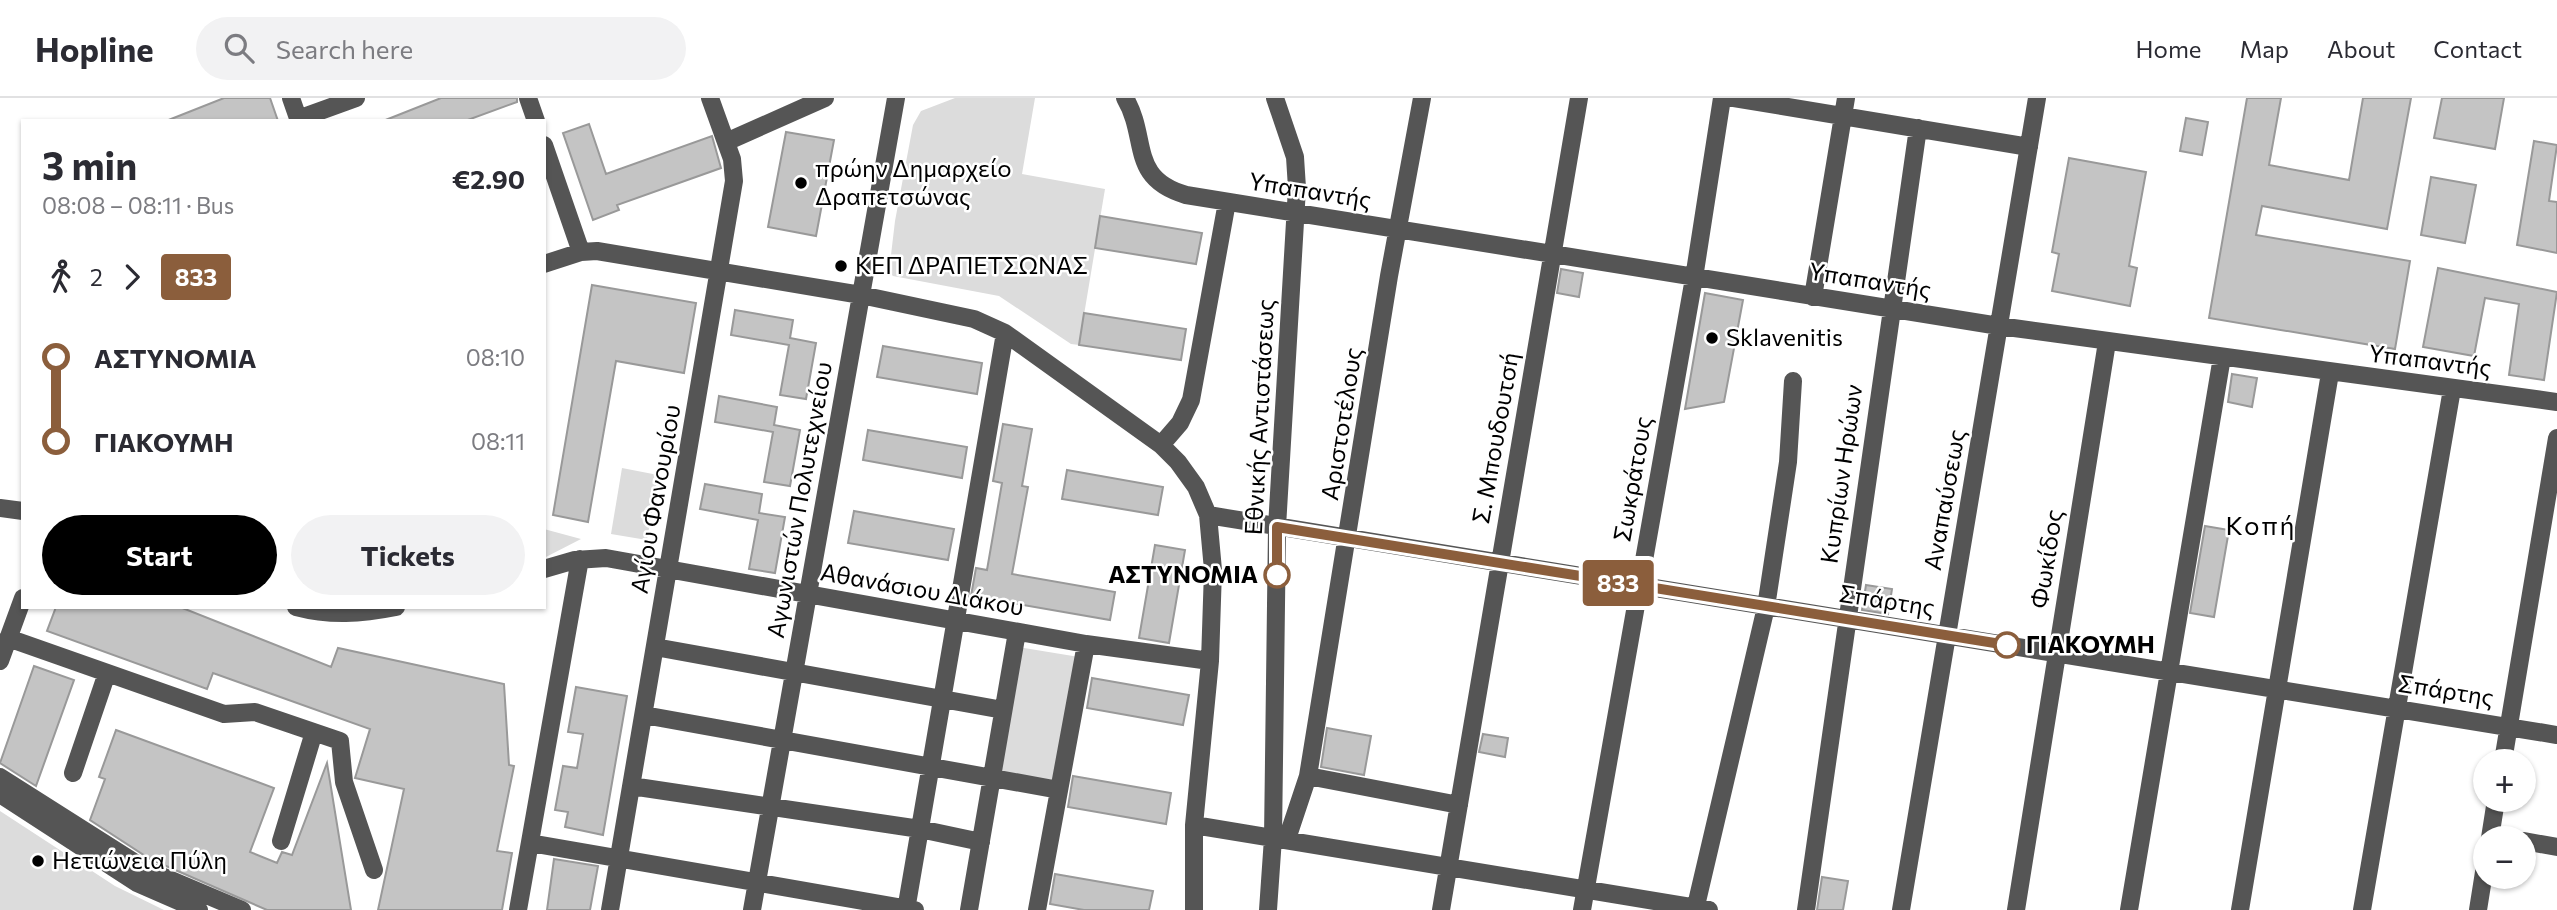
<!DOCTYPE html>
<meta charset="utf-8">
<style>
body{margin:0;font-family:Commissioner,sans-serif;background:#f2f2f3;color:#2b2b33;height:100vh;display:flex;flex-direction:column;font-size:26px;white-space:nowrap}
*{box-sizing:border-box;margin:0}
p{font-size:23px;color:#7c7c81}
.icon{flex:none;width:38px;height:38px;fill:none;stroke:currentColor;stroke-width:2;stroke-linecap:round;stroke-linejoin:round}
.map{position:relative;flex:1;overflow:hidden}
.side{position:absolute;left:21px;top:21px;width:525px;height:490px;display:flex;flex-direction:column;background:#fff;border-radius:0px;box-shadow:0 2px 5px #0004}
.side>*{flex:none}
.badge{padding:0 14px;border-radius:5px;font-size:24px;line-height:46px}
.tools{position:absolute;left:2473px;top:651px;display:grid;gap:14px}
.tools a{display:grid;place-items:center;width:63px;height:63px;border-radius:50%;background:#fff;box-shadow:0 2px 5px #0004;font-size:35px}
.map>.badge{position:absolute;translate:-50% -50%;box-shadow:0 0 0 4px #fff}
.legs{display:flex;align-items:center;gap:10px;height:77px;padding:0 21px;font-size:23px}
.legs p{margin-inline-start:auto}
.headline{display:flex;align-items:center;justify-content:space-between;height:119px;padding:0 21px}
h1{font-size:38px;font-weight:700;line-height:52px}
.cta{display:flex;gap:14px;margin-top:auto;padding:14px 21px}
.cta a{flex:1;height:80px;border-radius:42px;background:#000;color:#fff;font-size:28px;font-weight:700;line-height:80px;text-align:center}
.cta a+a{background:#f2f2f3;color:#2b2b33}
ul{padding:0 21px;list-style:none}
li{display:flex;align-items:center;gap:24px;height:84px;font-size:26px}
li i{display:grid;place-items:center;width:10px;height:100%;margin:0 9px;background:currentColor}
li i::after{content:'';width:18px;height:18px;margin:-9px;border:5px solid;border-radius:50%;background:#fff}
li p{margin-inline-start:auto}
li:first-child i{background:linear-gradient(#0000 50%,currentColor 0)}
li:last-child i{background:linear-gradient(currentColor 50%,#0000 0)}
header{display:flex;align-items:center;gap:42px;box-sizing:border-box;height:98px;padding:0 35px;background:#fff;border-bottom:2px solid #e1e1e2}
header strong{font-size:33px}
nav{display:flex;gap:38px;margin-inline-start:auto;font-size:24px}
.search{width:490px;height:63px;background:#f2f2f3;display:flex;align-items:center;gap:18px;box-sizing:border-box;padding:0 24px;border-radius:38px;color:#7c7c81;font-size:26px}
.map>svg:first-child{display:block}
.green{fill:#dcdcdc}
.building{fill:#c4c4c4;stroke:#999;stroke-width:2}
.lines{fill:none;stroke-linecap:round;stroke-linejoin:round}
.minor{stroke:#555;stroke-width:18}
.line-1-casing{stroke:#fff;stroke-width:16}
.line-1{stroke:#8b5e3c;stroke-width:10}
.poi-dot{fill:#000;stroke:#fff;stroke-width:2.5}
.stop-1-dot{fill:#fff;stroke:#8b5e3c;stroke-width:3.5}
.labels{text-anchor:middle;stroke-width:5;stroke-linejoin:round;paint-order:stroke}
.poi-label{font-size:24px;fill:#000;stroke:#fff;text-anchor:start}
.street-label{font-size:24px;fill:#000;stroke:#fff}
.stop-label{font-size:24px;font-weight:bold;fill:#000;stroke:#fff;text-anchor:end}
.neighbourhood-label{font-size:26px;letter-spacing:2px;fill:#000;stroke:#fff}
</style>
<header>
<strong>Hopline</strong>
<div class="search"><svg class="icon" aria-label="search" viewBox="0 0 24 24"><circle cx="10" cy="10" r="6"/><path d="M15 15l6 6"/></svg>Search here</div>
<nav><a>Home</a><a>Map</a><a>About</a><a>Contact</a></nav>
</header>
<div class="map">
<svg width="2557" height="812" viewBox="0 0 2557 812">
<rect width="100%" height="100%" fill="#fff"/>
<path class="green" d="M955 0H1035L1022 76 1105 91 1079 247 1071 246 999 198 893 178 889 174 895 123 913 27 921 13Z
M622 370 658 377 647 442 611 436Z
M544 431 581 441 544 460Z
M1018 549 1079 559 1057 685 996 675Z
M0 713 115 788 164 812H0Z"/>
<path class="building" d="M224 0H270L278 23H166Z
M441 0H517V4L465 23H383Z
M2247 0H2281L2269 67 2349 82 2363 0H2411L2387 131 2262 108 2256 137 2410 163 2395 251 2209 220Z
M2442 0H2504L2495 51 2434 40Z
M2186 20 2208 24 2202 57 2180 53Z
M589 26 606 76 712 38 721 70 617 107 619 112 593 122 563 35Z
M786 34 834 42 816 138 768 129Z
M2534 43 2557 47 2549 103 2557 104V155L2517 147Z
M2069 60 2146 74 2129 168 2137 170 2130 208 2052 193 2059 156 2052 154Z
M2431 79 2476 87 2465 145 2421 137Z
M1100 118 1202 135 1196 166 1095 150Z
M2438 170 2557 194 2544 282 2509 277 2519 206 2485 200 2474 258 2423 249Z
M1561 171 1583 175 1579 199 1557 195Z
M592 187 696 205 684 275 616 263 588 424 553 417Z
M1705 195 1743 202 1724 304 1685 311Z
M735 212 793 222 790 240 816 245 806 301 780 297 789 247 731 237Z
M1084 215 1186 231 1181 262 1079 247Z
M883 248 982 265 977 296 877 279Z
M2232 276 2257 280 2252 309 2228 304Z
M719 298 777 309 774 327 800 332 790 388 764 384 773 334 715 324Z
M1003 326 1032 331 1022 388 1028 389 1012 476 1115 494 1110 522 971 498 976 470 987 472 1002 385 993 383Z
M868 332 967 349 962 380 863 362Z
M1067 372 1163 389 1158 417 1062 401Z
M705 386 762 396 759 415 785 419 775 475 749 471 758 422 700 411Z
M854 413 954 431 948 462 848 445Z
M2205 428 2229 432 2214 519 2190 515Z
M1155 447 1185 452 1169 545 1139 540Z
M1866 487 1892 491 1888 516 1862 512Z
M56 509H180L331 569 338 550 504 586 509 667 514 668 497 753 512 755 502 812H378L404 691 355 680 370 631 213 575 207 591 47 533Z
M34 568 74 582 36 688 0 665Z
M1092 580 1189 597 1183 627 1087 610Z
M576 589 627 598 603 737 565 729 568 714 555 712 563 668 577 670 583 636 568 634Z
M1327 630 1371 638 1364 677 1321 669Z
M116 632 274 690 250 754 277 765 282 754 292 757 327 665 351 812H267L150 761 90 722 105 681 99 679Z
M1483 636 1508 640 1505 659 1479 654Z
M1073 678 1171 695 1166 726 1068 709Z
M554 761 598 768 590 812H547Z
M1055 776 1153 793 1149 812H1084L1050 806Z
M1822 779 1848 783 1843 812H1817Z"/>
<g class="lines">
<path class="minor" d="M291 0 299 23
M528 0 536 23
M1125 0C1149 41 1128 80 1186 97L1999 228 2557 304
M1734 0 2029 49
M298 21 356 0
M726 44 825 0
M544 47 581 154
M544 166 581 154 597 153 861 197 974 221 1005 235 1161 347 1178 364 1196 389 1208 417 1213 472 1210 563 1194 727V812
M1813 199 1846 0
M1161 347 1180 325 1191 302 1227 104
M0 410 23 413
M1208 417 2557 637
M544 471 575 462 606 460 1086 546 1210 563
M296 509C330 518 361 516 396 509
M8 540 224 616 255 614 340 643 344 684 374 772
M655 549 1003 612
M0 563 23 500
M644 617 1059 692
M2503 663 2557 340
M73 675 107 575
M1308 678 1459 707
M0 679 145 771 242 812
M631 688 920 731 981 744
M0 696 137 785 199 812
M1194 727 1709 812
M2490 740 2496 702
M1287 741 1308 678 1389 178 1422 0
M281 743 314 634
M2524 743 2557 749
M530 745 915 812
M518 812 580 461
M610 812 734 83 732 61 710 0
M752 812 896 0
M906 812 1005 235
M969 812 1017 534
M1037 812 1086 546
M1268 812 1273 740 1277 429 1297 90 1295 59 1275 0
M1441 812 1579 0
M1582 812 1694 180 1722 0
M1695 812 1766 509 1788 364 1793 283
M1806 812 1918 30
M1901 812 2037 0
M2016 812 2107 244
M2129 812 2222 259
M2240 812 2330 275
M2362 812 2452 291
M2478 812 2485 768"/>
</g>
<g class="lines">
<g class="line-1-casing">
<path id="line-1" d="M1277 477V429L2007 547"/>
</g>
<use href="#line-1" class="line-1"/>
</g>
<g class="poi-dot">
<circle cx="801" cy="85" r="7"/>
<circle cx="841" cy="168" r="7"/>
<circle cx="1712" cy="240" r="7"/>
<circle cx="38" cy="763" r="7"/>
</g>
<g class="stop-1-dot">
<circle cx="1277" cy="477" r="12"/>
<circle cx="2007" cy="547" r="12"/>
</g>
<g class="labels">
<g class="poi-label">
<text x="815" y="79">πρώην Δημαρχείο<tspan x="815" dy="28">Δραπετσώνας</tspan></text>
<text x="855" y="176">ΚΕΠ ΔΡΑΠΕΤΣΩΝΑΣ</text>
<text x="1726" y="248">Sklavenitis</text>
<text x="52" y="771">Ηετιώνεια Πύλη</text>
</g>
<g class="street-label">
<text transform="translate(1310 93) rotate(9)" y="8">Υπαπαντής</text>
<text transform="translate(1870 183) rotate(9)" y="8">Υπαπαντής</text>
<text transform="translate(2430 263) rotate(7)" y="8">Υπαπαντής</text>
<text transform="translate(1260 319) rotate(-87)" y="8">Εθνικής Αντιστάσεως</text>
<text transform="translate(1342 326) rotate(-81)" y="8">Αριστοτέλους</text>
<text transform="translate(1496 340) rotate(-80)" y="8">Σ. Μπουδουτσή</text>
<text transform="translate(1842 376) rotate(-82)" y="8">Κυπρίων Ηρώων</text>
<text transform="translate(1633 381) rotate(-80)" y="8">Σωκράτους</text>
<text transform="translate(656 401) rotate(-80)" y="8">Αγίου Φανουρίου</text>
<text transform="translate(800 402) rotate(-80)" y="8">Αγωνιστών Πολυτεχνείου</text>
<text transform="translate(1945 402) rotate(-80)" y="8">Αναπαύσεως</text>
<text transform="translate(2047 461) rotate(-81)" y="8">Φωκίδος</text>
<text transform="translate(922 492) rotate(10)" y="8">Αθανάσιου Διάκου</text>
<text transform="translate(1887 503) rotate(9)" y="8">Σπάρτης</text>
<text transform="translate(2446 593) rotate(9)" y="8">Σπάρτης</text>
</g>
<g class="stop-label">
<text x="1258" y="485">ΑΣΤΥΝΟΜΙΑ</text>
<text x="2026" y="555" text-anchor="start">ΓΙΑΚΟΥΜΗ</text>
</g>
<g class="neighbourhood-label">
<text x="2261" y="437">Κοπή</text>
</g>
</g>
</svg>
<div class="tools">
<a>+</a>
<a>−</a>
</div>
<b class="badge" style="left:1618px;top:485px;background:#8b5e3c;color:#fff">833</b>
<section class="side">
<div class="headline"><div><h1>3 min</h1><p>08:08 – 08:11 · Bus</p></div><b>€2.90</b></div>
<div class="legs"><svg class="icon" aria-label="walk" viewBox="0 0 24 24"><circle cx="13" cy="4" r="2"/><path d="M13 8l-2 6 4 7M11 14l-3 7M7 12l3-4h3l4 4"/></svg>2<svg class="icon" aria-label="forward" viewBox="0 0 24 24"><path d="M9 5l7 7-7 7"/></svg><b class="badge" style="background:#8b5e3c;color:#fff">833</b></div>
<ul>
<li><i style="color:#8b5e3c"></i><b>ΑΣΤΥΝΟΜΙΑ</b><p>08:10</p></li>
<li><i style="color:#8b5e3c"></i><b>ΓΙΑΚΟΥΜΗ</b><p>08:11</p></li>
</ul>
<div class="cta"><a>Start</a><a>Tickets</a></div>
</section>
</div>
